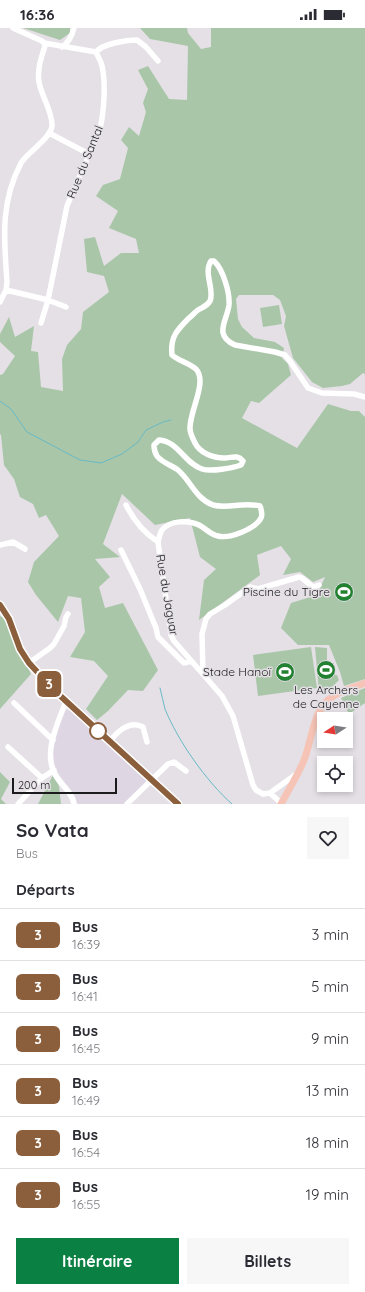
<!DOCTYPE html>
<html lang="fr">
<meta charset="utf-8">
<style>
body{margin:0;font-family:Quicksand,sans-serif;background:#f7f7f7;color:#2b2b33;height:100vh;display:flex;flex-direction:column;font-size:15px;white-space:nowrap}
*{box-sizing:border-box;margin:0}
p{font-size:13px;color:#7c7c81}
.icon{flex:none;width:22px;height:22px;fill:none;stroke:currentColor;stroke-width:2;stroke-linecap:round;stroke-linejoin:round}
.map{position:relative;height:776px;overflow:hidden}
.panel{display:flex;flex-direction:column;background:#fff;flex:1}
.panel>*{flex:none}
.badge{padding:0 8px;border-radius:6px;font-size:14px;line-height:26px}
.needle{width:26px;rotate:258deg}
.buttons{position:absolute;left:317px;top:684px;display:grid;gap:8px}
.buttons a{display:grid;place-items:center;width:36px;height:36px;border-radius:0px;background:#fff;box-shadow:0 2px 6px #0003;font-size:20px}
.scale{position:absolute;left:12px;bottom:10px;width:105px;box-sizing:border-box;padding-left:4px;border:2px solid #1b1a1c;border-top:0;font-size:11px;line-height:14px;white-space:nowrap;color:#1b1a1c;-webkit-text-stroke:3px #e4e0e6;paint-order:stroke}
.map>.badge{position:absolute;translate:-50% -50%;box-shadow:0 0 0 2px #fff}
h2{padding:0 16px;font-size:15px;line-height:36px}
.round{display:grid;place-items:center;flex:none;width:42px;height:42px;border-radius:0px;background:#f7f7f7}
.head{display:flex;align-items:center;justify-content:space-between;height:68px;padding:0 16px}
h1{font-size:19px;font-weight:800;line-height:30px}
.button{display:flex;gap:8px;margin-top:auto;padding:8px 16px}
.button a{flex:1;height:46px;border-radius:0px;background:#0b8043;color:#fff;font-size:16px;font-weight:800;line-height:46px;text-align:center}
.button a+a{background:#f7f7f7;color:#2b2b33}
ul{padding:0;list-style:none}
li{display:flex;align-items:center;gap:12px;height:52px;padding:0 16px;border-top:1px solid #e1e1e2}
li div{flex:1}
li b{display:block;font-size:15px}
li em{font-style:normal}
li .badge{min-width:44px;font-weight:700;text-align:center}
.status{display:flex;justify-content:space-between;align-items:center;height:28px;padding:0 20px;background:#fff;direction:ltr}
.status svg{height:11px;fill:currentColor}
.map>svg:first-child{display:block}
.built{fill:#dfd6e3}
.green{fill:#aac6a9}
.lines{fill:none;stroke-linecap:round;stroke-linejoin:round}
.stream{stroke:#67bac6;stroke-width:1}
.minor{stroke:#fff;stroke-width:5.5}
.major{stroke:#f5c4b6;stroke-width:7}
.line-casing{stroke:#fff;stroke-width:9}
.line{stroke:#8b5e3c;stroke-width:6}
.stop-dot{fill:#fff;stroke:#8b5e3c;stroke-width:2}
.labels{text-anchor:middle;stroke-width:3;stroke-linejoin:round;paint-order:stroke}
.street-label{font-size:12px;fill:#1b1a1c;stroke:#e4e0e6}
.poi-label{font-size:12px;fill:#1b1a1c;stroke:#e4e0e6;text-anchor:end}
</style>
<div class="status"><b>16:36</b><svg viewBox="0 0 49 12"><path d="M0 12V9h3v3zM5 12V6h3v6zM10 12V3h3v9zM15 12V0h3v12zM26 1h20v11H26zM47 4h2v5h-2z"/></svg></div>
<div class="map">
<svg width="365" height="776" viewBox="0 0 365 776">
<rect width="100%" height="100%" fill="#e4e0e6"/>
<path class="built" d="M66 682 73 683 148 754 125 776H78L75 767 54 739 52 724 62 689Z"/>
<path class="green" d="M23 0H70V5L60 12Z
M140 0H187L188 5 201 21 211 19V0H365V346L363 345 350 356 342 358 323 360 312 354 293 330 284 298 286 288 280 272 273 267H239L236 271 238 291 242 299 254 310 275 314 284 320 282 330 288 336 291 347 259 375 251 373 242 390 297 420 328 376 351 383H359L365 389V651L344 658 340 644 329 617H298L281 600 291 575 317 567 325 549 313 554 300 544 283 547 291 531 281 518 257 527 260 547 199 592 204 552 216 541 200 529 190 490 155 497 122 466 103 516 120 529 95 531 110 549 99 559 105 580 123 575 158 642 143 663 128 662 108 683 97 692 86 681 108 648 94 633 70 629 85 604 81 570 68 568 58 594 36 567 28 554 34 534 59 508 46 487 39 490 33 476 20 469 14 451 4 437 1 407 0 406V347L3 346 15 328 0 314V306L9 289 15 309 34 298 31 323 38 324 41 359 63 363 62 331 67 317 81 301 83 284 109 264 104 248 87 244 84 211 95 209 104 238 121 225H139L136 211 109 200 118 183 96 168 103 157 120 151 128 120 121 112 129 99 139 108 146 84 143 75 148 61 138 42 148 38 169 71 187 72 188 18 150 11Z
M279 277 282 296 263 299 260 280Z
M0 588 6 591 31 646 0 681Z
M311 619 317 660 258 668 253 627Z
M315 619 327 620V634L334 641V647H337L339 652 330 661 319 664Z
M365 660V675L349 686 341 670Z
M0 744 10 754 1 771 6 776H0Z
M53 747 59 758 61 776H38Z"/>
<g class="lines">
<path class="stream" d="M0 373 11 381 27 404 80 432 101 435 122 426 138 414 146 402 163 394 171 392
M160 660C162 667 163 674 165 681 178 713 206 753 232 776"/>
<path class="minor" d="M13 0 42 13 44 15 96 24
M62 19C69 14 72 8 74 0
M96 24C102 16 126 12 137 12L146 19 158 33
M49 105 89 126
M6 262 48 272 66 279
M0 274 6 262 7 254C4 211 0 175 21 135 28 124 50 111 52 98 53 85 41 67 39 54 37 42 41 30 45 18L44 15
M41 295 48 272 67 178 100 101C104 84 106 55 102 38 101 33 98 29 96 24
M126 477C134 493 143 504 158 514
M0 517 13 514 25 521
M121 522 140 561 156 600 158 609 184 635 191 633
M29 635 50 620 54 616 64 598 66 589 68 586
M203 646 202 606 206 591 210 586 225 577 250 559 258 561 299 549 302 550 313 559 319 557
M66 673C58 695 42 725 56 748 62 758 72 764 74 776
M14 675 53 712
M110 713C118 703 130 692 143 699L147 714
M8 719 42 750
M295 747 270 765 263 766 256 762 253 757 233 688 222 668 174 613 171 607 158 514C159 510 160 505 162 502 170 492 189 492 199 497 205 500 211 507 218 508 230 511 255 501 261 490 263 486 261 481 260 478 243 474 227 481 213 477 195 470 191 453 178 442 172 437 162 435 157 428 155 425 154 421 154 417L159 412C178 413 184 435 202 441 211 444 233 440 241 437L243 433C237 426 232 430 224 430 213 430 200 425 195 415 193 411 190 405 190 401 189 384 208 354 196 341 189 335 179 333 172 327 170 309 177 302 189 290 192 288 195 284 198 282 203 279 207 278 210 273 215 262 203 245 211 233H214C223 241 230 265 229 277 227 293 213 307 235 317L275 324 285 327 290 333 308 360 322 365 354 366 365 369
M270 765 282 776
M18 776 42 750 54 742
M127 776 168 736 174 734 186 743"/>
<path class="major" d="M0 577 9 591 20 621 29 635 55 663 178 776
M281 776C289 761 298 747 304 732 311 715 313 687 326 674 336 664 352 660 365 655"/>
</g>
<g class="lines">
<g class="line-casing">
<path id="line" d="M0 577 9 591 20 621 29 635 55 663 178 776"/>
</g>
<use href="#line" class="line"/>
</g>
<defs>
<g id="stadium-disc" transform="scale(1)"><circle r="9.5" fill="#238132" stroke="#e4e0e6"/><path d="M0-5a6.5 5 0 1 0 0 10a6.5 5 0 1 0 0-10ZM-3.5-1.8h7v3.6h-7Z" fill="#fff"/></g>
</defs>
<g fill-rule="evenodd">
<use href="#stadium-disc" x="344" y="564"/>
<use href="#stadium-disc" x="326" y="642"/>
<use href="#stadium-disc" x="285" y="644"/>
</g>
<circle class="stop-dot" cx="98" cy="703" r="8"/>
<g class="labels">
<g class="street-label">
<text transform="translate(85 134) rotate(-68)" y="4">Rue du Santal</text>
<text transform="translate(167 567) rotate(80)" y="4">Rue du Jaguar</text>
</g>
<g class="poi-label">
<text x="330" y="568">Piscine du Tigre</text>
<text x="271" y="648">Stade Hanoï</text>
<text x="326" y="666" text-anchor="middle">Les Archers<tspan x="326" dy="14">de Cayenne</tspan></text>
</g>
</g>
</svg>
<div class="buttons">
<a><svg class="needle" viewBox="-14 -14 28 28"><path d="M0-13l5 13h-10z" fill="#e53935"/><path d="M0 13l5-13h-10z" fill="#7c7c81"/></svg></a>
<a><svg class="icon" aria-label="locate" viewBox="0 0 24 24"><circle cx="12" cy="12" r="6"/><path d="M12 2v4M12 18v4M2 12h4M18 12h4"/></svg></a>
</div>
<div class="scale">200 m</div>
<b class="badge" style="left:49px;top:656px;background:#8b5e3c;color:#fff">3</b>
</div>
<section class="panel">
<div class="head"><div><h1>So Vata</h1><p>Bus</p></div><a class="round"><svg class="icon" aria-label="heart" viewBox="0 0 24 24"><path d="M12 20l-8-8c-3-5 5-10 8-4 3-6 11-1 8 4z"/></svg></a></div>
<h2>Départs</h2>
<ul>
<li><span class="badge" style="background:#8b5e3c;color:#fff">3</span><div><b>Bus</b><p>16:39</p></div><em>3 min</em></li>
<li><span class="badge" style="background:#8b5e3c;color:#fff">3</span><div><b>Bus</b><p>16:41</p></div><em>5 min</em></li>
<li><span class="badge" style="background:#8b5e3c;color:#fff">3</span><div><b>Bus</b><p>16:45</p></div><em>9 min</em></li>
<li><span class="badge" style="background:#8b5e3c;color:#fff">3</span><div><b>Bus</b><p>16:49</p></div><em>13 min</em></li>
<li><span class="badge" style="background:#8b5e3c;color:#fff">3</span><div><b>Bus</b><p>16:54</p></div><em>18 min</em></li>
<li><span class="badge" style="background:#8b5e3c;color:#fff">3</span><div><b>Bus</b><p>16:55</p></div><em>19 min</em></li>
</ul>
<div class="button"><a>Itinéraire</a><a>Billets</a></div>
</section>
